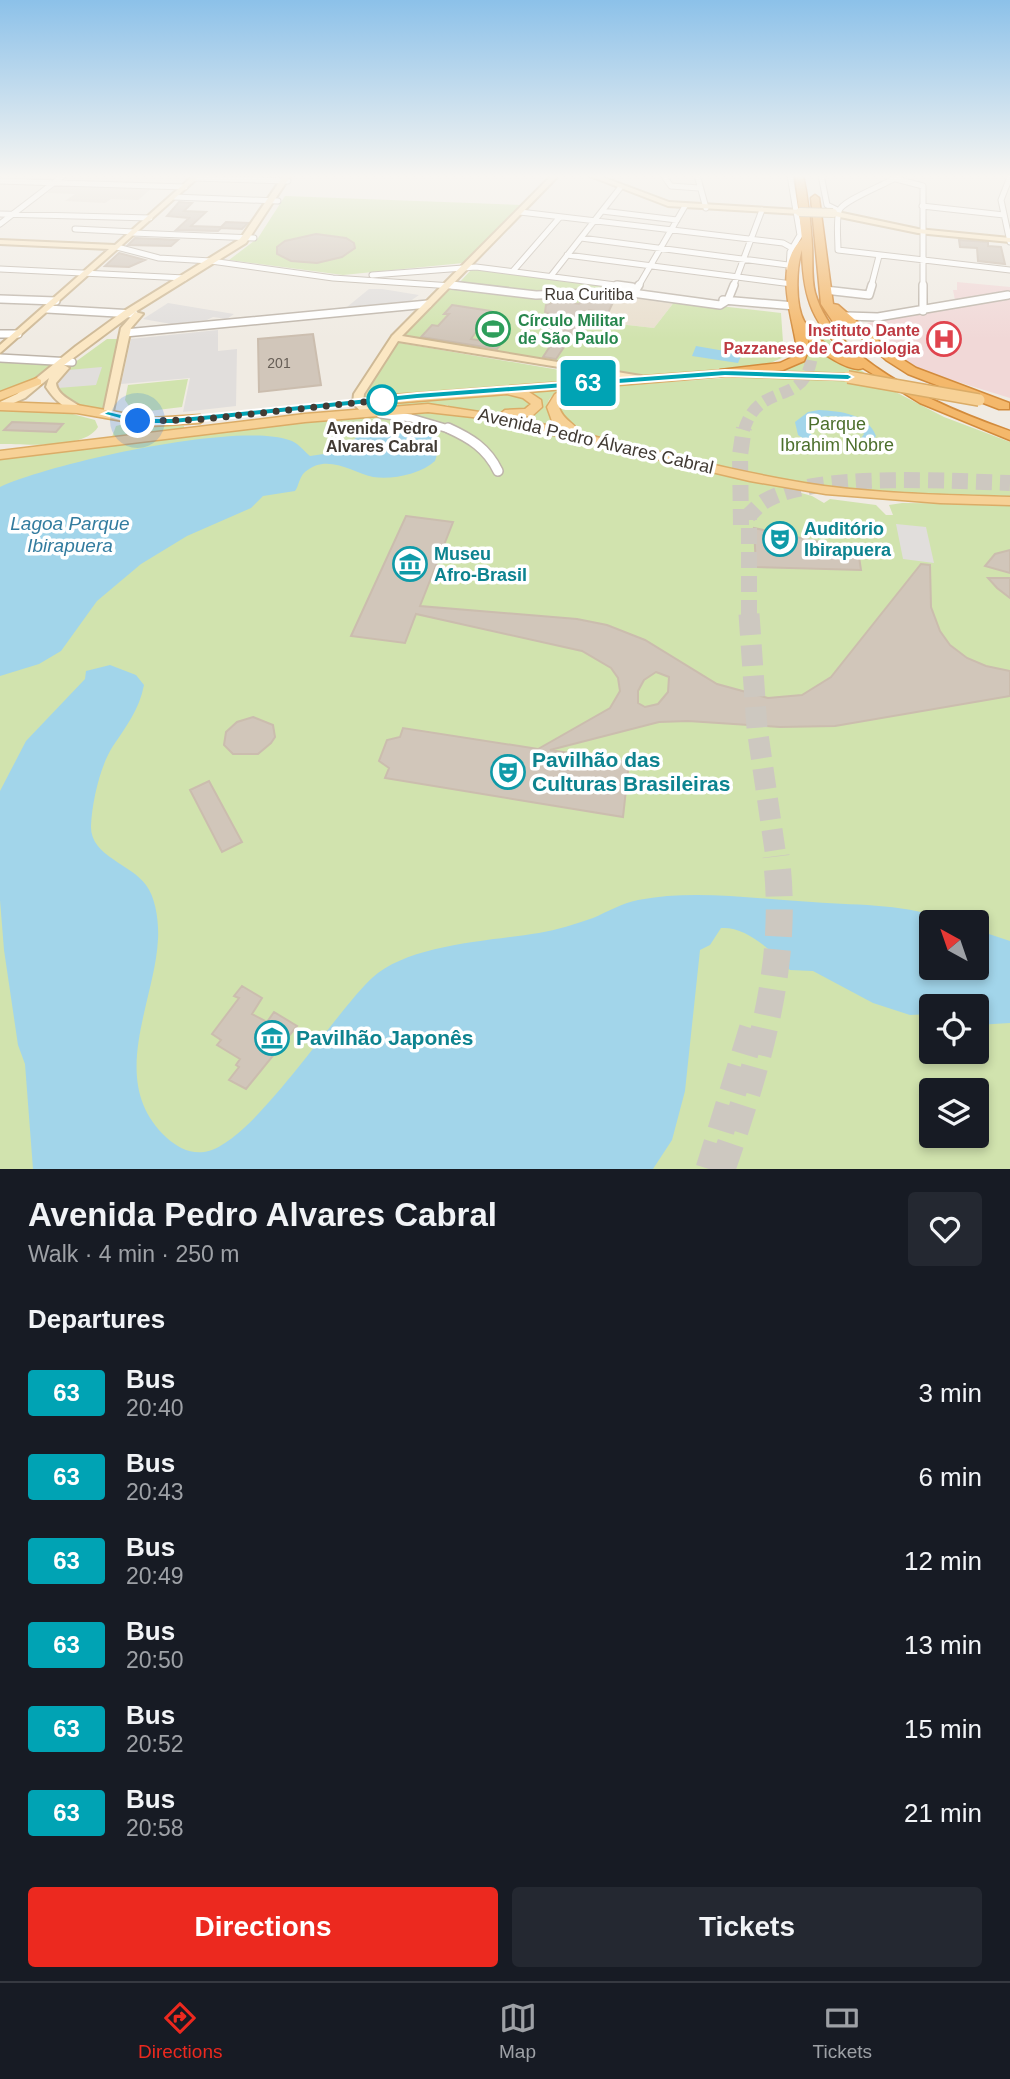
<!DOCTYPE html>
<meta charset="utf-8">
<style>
body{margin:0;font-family:Helvetica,sans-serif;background:#242831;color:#f1f3f6;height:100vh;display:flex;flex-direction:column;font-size:26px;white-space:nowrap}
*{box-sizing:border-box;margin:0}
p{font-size:23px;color:#9ea1a6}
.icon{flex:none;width:38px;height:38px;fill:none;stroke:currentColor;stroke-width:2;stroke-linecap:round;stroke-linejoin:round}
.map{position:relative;height:1169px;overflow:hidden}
.side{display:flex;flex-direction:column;background:#171b24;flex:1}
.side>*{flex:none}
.badge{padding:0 14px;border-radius:5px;font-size:24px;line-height:46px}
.needle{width:46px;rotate:320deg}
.fabs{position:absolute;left:919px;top:910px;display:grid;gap:14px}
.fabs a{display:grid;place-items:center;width:70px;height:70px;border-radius:7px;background:#171b24;box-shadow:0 4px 10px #0003;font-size:35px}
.you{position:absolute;width:35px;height:35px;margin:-18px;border:5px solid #fff;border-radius:50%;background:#1a73e8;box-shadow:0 0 0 10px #1a73e833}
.map>.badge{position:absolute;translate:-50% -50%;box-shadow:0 0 0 4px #fff}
h2{padding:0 28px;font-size:26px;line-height:63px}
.round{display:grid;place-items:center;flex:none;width:74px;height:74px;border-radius:7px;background:#242831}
.summary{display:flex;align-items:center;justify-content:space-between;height:119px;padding:0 28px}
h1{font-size:33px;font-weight:800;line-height:52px}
.cta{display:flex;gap:14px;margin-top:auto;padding:14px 28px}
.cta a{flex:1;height:80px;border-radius:7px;background:#ec291f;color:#fff;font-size:28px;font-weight:800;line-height:80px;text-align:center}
.cta a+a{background:#242831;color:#f1f3f6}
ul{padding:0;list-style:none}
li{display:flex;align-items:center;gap:21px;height:84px;padding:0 28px}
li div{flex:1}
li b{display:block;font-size:26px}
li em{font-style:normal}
li .badge{min-width:77px;font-weight:700;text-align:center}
.tabs{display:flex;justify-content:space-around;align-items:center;height:98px;border-top:2px solid #363941;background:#171b24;font-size:19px;color:#9ea1a6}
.tabs a{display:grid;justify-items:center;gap:4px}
.tabs .active{color:#ec291f}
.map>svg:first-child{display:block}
.residential{fill:#e4dcd2}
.education{fill:#e9dfce}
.medical{fill:#f1d8d7}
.green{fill:#d1e3ae;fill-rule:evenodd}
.parking{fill:#e1dedc}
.water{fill:#a2d5ea}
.building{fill:#d1c6ba;stroke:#cbbdae;stroke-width:2;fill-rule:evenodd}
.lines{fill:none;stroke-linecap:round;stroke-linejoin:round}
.highway-tunnel-far3{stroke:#cdc8c0;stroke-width:12;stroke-dasharray:12 6;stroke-linecap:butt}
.highway-tunnel-far2{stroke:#cdc8c0;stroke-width:16;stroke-dasharray:16 8;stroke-linecap:butt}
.highway-tunnel-far1{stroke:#cdc8c0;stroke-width:21;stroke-dasharray:21 10;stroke-linecap:butt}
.highway-tunnel{stroke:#cdc8c0;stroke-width:27;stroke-dasharray:27 13;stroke-linecap:butt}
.street-far2-casing{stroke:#beb5aa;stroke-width:7}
.street-far1-casing{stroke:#beb5aa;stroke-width:10}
.street-casing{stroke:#beb5aa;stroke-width:12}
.secondary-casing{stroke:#ceb996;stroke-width:4}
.primary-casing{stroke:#dbac67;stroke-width:3}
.highway-casing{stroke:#d28b3c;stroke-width:3}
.street-far2{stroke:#fff;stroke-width:5}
.street-far1{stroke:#fff;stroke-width:7}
.street{stroke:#fff;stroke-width:9}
.secondary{fill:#fbe7c3;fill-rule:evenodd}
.primary{fill:#f7d196;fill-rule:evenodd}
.highway{fill:#f4b86b;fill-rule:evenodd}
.secondary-bridge-casing{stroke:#ceb996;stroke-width:10;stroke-linecap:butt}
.primary-bridge-casing{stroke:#dbac67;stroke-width:14;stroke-linecap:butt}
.secondary-bridge{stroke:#fbe7c3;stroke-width:8}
.primary-bridge{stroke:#f7d196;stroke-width:11}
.line{fill:#00a3b4;stroke:#fff;stroke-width:2}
.walk{stroke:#423b34;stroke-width:7;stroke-dasharray:0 12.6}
.stop-dot{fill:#fff;stroke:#00a3b4;stroke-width:3.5}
.labels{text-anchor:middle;stroke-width:7;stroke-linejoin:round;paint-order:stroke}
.number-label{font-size:14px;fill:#665e56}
.far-street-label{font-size:16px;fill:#423b34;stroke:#fff}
.far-leisure-label{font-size:16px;font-weight:bold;fill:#27864d;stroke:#fff;text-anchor:start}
.far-health-label{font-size:16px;font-weight:bold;fill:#be3a42;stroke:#fff;text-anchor:end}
.far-stop-label{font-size:16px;font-weight:bold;fill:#423b34;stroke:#fff}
.park-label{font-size:18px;fill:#4c6f2c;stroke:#fff}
.street-label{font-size:18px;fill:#423b34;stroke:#fff}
.culture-label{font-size:18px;font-weight:bold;fill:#0d838f;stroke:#fff;text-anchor:start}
.water-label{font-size:19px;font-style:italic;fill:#337c9f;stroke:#fff}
.near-culture-label{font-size:21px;font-weight:bold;fill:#0d838f;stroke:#fff;text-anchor:start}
</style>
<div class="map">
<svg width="1010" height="1169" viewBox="0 0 1010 1169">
<rect width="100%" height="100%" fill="#f0ebe3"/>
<path class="residential" d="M56 185 152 188 138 200 111 199 105 203 65 201 75 194 47 193Z"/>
<path class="education" d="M620 294 675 301 654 328 601 322Z"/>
<path class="medical" d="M957 282 1010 287V398L913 368 892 355 867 323 924 314 956 305 953 290H957Z"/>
<path class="green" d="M285 196 521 205 463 263 343 275 229 260 258 238Z
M478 269 623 289 543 293 459 283 471 270Z
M451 287 525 297 620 294 601 322 654 328 675 301 781 313 784 357 766 365 641 376 404 336Z
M822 332 849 361 870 377 782 370 803 360 808 333Z
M107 339H122L105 412C84 408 69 404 54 388L58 377 67 368Z
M394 342 583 374 598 373 617 378 362 402Z
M0 360 55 363 33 381 0 393Z
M753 376 843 379 884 386 944 417 1010 442V500C950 498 889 495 829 488 746 479 665 454 584 434L572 428 557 411 560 400 586 388Z
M188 379 182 407 149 411 129 406 125 400 128 385Z
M568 387C541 398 542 410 561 429L508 417 540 408 541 399 521 390Z
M466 394 526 396 533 407 508 413 447 409 448 405 377 406 373 403Z
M0 409 65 412 95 420 98 427C84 450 25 444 0 444ZM12 422 63 424V425L56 432 5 430Z
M410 411 476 416 766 483 812 496 824 503 830 499 876 505 886 515H893L889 505 902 503 1010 504V1169H0V456ZM931 922H976V968H931ZM931 1006H976V1052H931ZM931 1090H976V1136H931Z
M120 425 184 426V429L112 437 116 426Z"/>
<path class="parking" d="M369 289H382L419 295 409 302 347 307Z
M168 303 234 314 227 319 213 317 207 320 171 324 143 319Z
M218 330V351L237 349 236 406 183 412 190 378 121 384 131 339Z
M102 367 96 385 58 388 56 383 68 370Z
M896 524 926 527 934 563 903 559Z"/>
<path class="water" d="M696 346 742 354 738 363 692 356Z
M819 410C840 411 868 414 876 436L867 448 858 443 864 434C855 415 827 412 810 421L806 429 815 438 807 441 798 435 795 422 808 412Z
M384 425C403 425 430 427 440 445L435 461C421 474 392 480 373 477 351 472 327 453 305 472 299 477 299 486 295 491L263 496 251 508 187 536 141 564 97 601 61 651 39 664 0 676V487C52 463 236 422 289 440 297 442 303 450 310 456L344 451 359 434Z
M110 665 136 675 144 685C139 710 127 725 113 746 100 766 92 802 91 826 90 856 131 864 146 885 156 898 159 923 158 939 155 1004 106 1082 167 1138 177 1147 190 1154 204 1152 251 1146 334 1013 372 978 409 944 490 941 539 933 557 930 575 924 593 918 607 912 622 903 638 900 695 889 754 899 812 902 866 906 903 903 956 922H931V968H976L977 930 1010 941V1023L977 1025 976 1006H931V1014L910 1015 873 1003 813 971 790 970C774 953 747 926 721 928L710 945 700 950 685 1091 672 1140 653 1169H33L25 1064 18 1045 4 950 0 900V791L26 741 85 679 86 671Z"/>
<path class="building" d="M179 202 192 203 184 211 206 212 191 226 221 227 226 222 248 223 242 229 221 228 218 231 176 230 189 218 167 216Z
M316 234 346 238 354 243 355 248 342 257 317 263 291 261 277 254V247L285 241Z
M135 238 178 240 171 246 128 245Z
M959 240 988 242V246L1001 247 1005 264 978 261 977 248 960 247Z
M119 253 145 260 129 267 105 266Z
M615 298 608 313 589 310 556 359 543 357 558 334 547 332 557 317 545 312 546 305 557 301 579 304 582 300Z
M452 305 491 311 471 339 501 344 497 349 421 337 432 325 438 326 449 314H444Z
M313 334 321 385 259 392 258 339Z
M12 422 63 424 56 432 4 430Z
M406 516 453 522 420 606 577 619 607 625 645 640 717 684 768 698 802 695 831 677 921 564 930 565 931 607 940 631 950 645 967 658 986 666 1010 671V696L835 726 780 727 688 721 659 722 550 750 629 762 623 817 385 778 389 768 379 761 387 740 400 737 403 728 538 749 610 708 620 691 618 678 611 668 582 651 416 614 405 643 351 636ZM656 672 669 677 668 692 658 704 645 707 638 703V691L644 680Z
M754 528 858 550 861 570 756 567Z
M1010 550V573L985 566 995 554Z
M988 578H1010V598L997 588Z
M253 717 273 725 275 737 271 743 258 754H233L224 745 226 732 237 722Z
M209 781 242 842 222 852 190 790Z
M242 986 262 998 252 1014 267 1022 274 1012 297 1026 246 1089 229 1080 239 1067 236 1065 240 1059 217 1045 221 1040 212 1034 239 998 234 996Z"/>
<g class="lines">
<path class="highway-tunnel-far3" d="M744 430C761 373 816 417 813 333"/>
<path class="highway-tunnel-far2" d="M741 525 740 455 744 428
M749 616V515C754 511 759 504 765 501 813 472 952 481 1010 483"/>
<path class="highway-tunnel-far1" d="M749 614 757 728 776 857"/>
<path class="highway-tunnel" d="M709 1169 753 1027
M722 1169C757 1067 790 965 776 856"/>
<g class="street-far2-casing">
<path id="street-far2" d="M663 175 671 186 699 188
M697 175 706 208
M821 175 827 205 839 211
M900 175C888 184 842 200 839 211 836 222 838 238 838 250L1010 270
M1010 177 1001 200 1010 242
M194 178 288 181
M896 179 923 186V287
M0 181 185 187
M174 197 278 201
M922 206 1004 215
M602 211 677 220
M520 212 783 243 792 248
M0 214 150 218
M0 224 64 175
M75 229 134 232
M133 233 254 238
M581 238 788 265
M117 247 159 258 211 261 333 278 467 287
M567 255 792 284
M0 269 185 278
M789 269 790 252 800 235 790 175
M513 271 560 217
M372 275 476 267 631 287
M551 276 620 188
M638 287 685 206
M733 287 762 210
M871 287 879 256"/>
</g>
<g class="street-far1-casing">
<path id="street-far1" d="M452 285 536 295 625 292 720 305 728 300 734 285
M617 285 632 287
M923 285V311
M825 290 869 295 872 285
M634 293 639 285
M0 299 56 301
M723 300 795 306
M47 309 134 314
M847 316 878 317 1008 295
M125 333 428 304
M0 334H18
M0 358 72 362
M380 414 411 418 452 430"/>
</g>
<g class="street-casing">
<path id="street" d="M448 428C470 438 487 448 498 471"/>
</g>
<g class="secondary-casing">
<path id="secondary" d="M194 175H201L0 353V345L109 249 0 244V240L115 245Z
M284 175H291L246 243 135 312 143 314 131 328 112 416 108 417 103 414 121 328 135 312 64 365 69 368 56 383C57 395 71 400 81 407V411C66 412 54 399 46 387L49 378 25 398 0 409V402L17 394 76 346 124 311 240 239Z
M552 175H559L402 336 641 376 646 379 645 381 398 341 364 394 363 402 371 411 370 413H362L353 403 354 394 392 336Z
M587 175H597L669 202 800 210 804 212 800 214 668 206Z
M833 211 918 229 1010 238V242L918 233 830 215 829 213Z"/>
</g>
<g class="primary-casing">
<path id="primary" d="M725 370 848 374 854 377 848 380 725 376 583 388 564 399 559 407C563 421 576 423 579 433 661 452 742 474 824 486 885 494 948 495 1010 497V505L940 503 826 494 750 481 481 418 428 412 305 422 0 459V451L305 414 428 404 499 415 505 410 525 409 531 404 523 398 507 394 393 403 387 399 393 395ZM565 389 555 394 547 407 552 421 563 429 512 417 532 416 542 407 541 400 529 392Z
M37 378 41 380V384L0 400V392Z
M0 402 77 405 151 418 200 415 206 419 200 423 151 426 77 413 0 410Z"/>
</g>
<g class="highway-casing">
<path id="highway" d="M795 175H803L806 191C809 209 811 227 812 245 813 260 811 278 815 293 835 364 947 409 1010 431V440L920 403 863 368C851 374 816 350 808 340L809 349 804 361 783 370 720 376V370L780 363 795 356 797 349C792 314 773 267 802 239ZM802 250C803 300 813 325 851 358 833 349 814 339 804 321 795 305 796 267 802 250Z
M815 195 819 198 833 304 838 305 894 354 916 368 1009 403V409H999L908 374 886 360 844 322 843 325H835L821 304 811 198Z"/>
</g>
<use href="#street-far2" class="street-far2"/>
<use href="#street-far1" class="street-far1"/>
<use href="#street" class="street"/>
<use href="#secondary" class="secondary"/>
<use href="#primary" class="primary"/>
<use href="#highway" class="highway"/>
<g class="secondary-bridge-casing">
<path id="secondary-bridge" d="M800 212 833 213"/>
</g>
<g class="primary-bridge-casing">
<path id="primary-bridge" d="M848 377 979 400"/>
</g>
<use href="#secondary-bridge" class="secondary-bridge"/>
<use href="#primary-bridge" class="primary-bridge"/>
</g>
<linearGradient id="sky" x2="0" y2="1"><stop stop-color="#8cc1e9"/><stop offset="0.52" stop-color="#f8f6f2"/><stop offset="1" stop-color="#f8f6f2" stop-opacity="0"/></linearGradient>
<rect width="1010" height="339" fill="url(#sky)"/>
<path class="line" d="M725 370 848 374 853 377 848 380 725 376 417 399 173 424H138L102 414 108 411 138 418H173L417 393Z"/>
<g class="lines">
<path class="walk" d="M138 421 195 420 382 400"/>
</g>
<defs>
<g id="stadium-ring" transform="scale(1.75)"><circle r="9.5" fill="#fff" stroke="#2e9e5b" stroke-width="1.5"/><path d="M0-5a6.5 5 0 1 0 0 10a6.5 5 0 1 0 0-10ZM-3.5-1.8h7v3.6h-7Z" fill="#2e9e5b"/></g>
<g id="hospital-ring" transform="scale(1.75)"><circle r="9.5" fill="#fff" stroke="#e0444e" stroke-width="1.5"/><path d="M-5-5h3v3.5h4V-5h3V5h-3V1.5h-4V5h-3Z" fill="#e0444e"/></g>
<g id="theatre-ring" transform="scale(1.75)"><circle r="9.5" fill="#fff" stroke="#0f9aa8" stroke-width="1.5"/><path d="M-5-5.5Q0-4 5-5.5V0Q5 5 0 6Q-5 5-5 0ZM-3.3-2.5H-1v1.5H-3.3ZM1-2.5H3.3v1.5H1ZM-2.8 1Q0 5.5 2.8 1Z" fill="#0f9aa8"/></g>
<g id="museum-ring" transform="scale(1.75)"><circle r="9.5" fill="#fff" stroke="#0f9aa8" stroke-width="1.5"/><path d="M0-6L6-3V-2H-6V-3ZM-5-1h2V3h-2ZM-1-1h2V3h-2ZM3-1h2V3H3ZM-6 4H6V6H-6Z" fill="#0f9aa8"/></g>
</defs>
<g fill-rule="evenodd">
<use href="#stadium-ring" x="493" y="329"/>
<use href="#hospital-ring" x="944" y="339"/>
<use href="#theatre-ring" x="780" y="539"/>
<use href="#museum-ring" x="410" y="564"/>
<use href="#theatre-ring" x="508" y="772"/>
<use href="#museum-ring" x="272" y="1038"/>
</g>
<circle class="stop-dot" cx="382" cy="400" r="14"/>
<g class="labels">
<g class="number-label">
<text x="279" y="368">201</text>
</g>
<g class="far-street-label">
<text x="589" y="300">Rua Curitiba</text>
</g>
<g class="far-leisure-label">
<text x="518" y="326">Círculo Militar<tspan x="518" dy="18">de São Paulo</tspan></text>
</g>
<g class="far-health-label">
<text x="920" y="336">Instituto Dante<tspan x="920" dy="18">Pazzanese de Cardiologia</tspan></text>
</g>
<g class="far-stop-label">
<text x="382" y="434">Avenida Pedro<tspan x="382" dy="18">Alvares Cabral</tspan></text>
</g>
<g class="park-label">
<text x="837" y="430">Parque<tspan x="837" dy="21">Ibrahim Nobre</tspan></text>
</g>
<g class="street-label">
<text transform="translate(596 441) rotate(13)" y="6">Avenida Pedro Álvares Cabral</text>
</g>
<g class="culture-label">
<text x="804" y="535">Auditório<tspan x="804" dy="21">Ibirapuera</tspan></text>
<text x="434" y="560">Museu<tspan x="434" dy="21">Afro-Brasil</tspan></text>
</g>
<g class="water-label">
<text x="70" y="530">Lagoa Parque<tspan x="70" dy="22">Ibirapuera</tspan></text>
</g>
<g class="near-culture-label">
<text x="532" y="767">Pavilhão das<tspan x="532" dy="24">Culturas Brasileiras</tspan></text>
<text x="296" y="1045">Pavilhão Japonês</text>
</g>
</g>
</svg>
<div class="fabs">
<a><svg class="needle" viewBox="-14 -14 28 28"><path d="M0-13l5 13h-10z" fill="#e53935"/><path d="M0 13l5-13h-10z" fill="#9ea1a6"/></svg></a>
<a><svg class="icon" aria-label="locate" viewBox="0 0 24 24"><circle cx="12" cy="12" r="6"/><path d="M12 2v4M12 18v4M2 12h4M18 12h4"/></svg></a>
<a><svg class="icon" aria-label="layers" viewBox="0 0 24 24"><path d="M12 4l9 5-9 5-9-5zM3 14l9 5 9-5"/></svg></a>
</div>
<div class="you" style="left:138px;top:421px"></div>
<b class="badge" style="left:588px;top:383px;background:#00a3b4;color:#fff">63</b>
</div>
<section class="side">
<div class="summary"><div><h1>Avenida Pedro Alvares Cabral</h1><p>Walk · 4 min · 250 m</p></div><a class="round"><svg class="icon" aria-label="heart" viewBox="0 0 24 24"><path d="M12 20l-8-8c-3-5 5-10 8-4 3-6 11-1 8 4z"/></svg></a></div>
<h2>Departures</h2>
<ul>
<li><span class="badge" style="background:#00a3b4;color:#fff">63</span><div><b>Bus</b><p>20:40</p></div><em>3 min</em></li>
<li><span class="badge" style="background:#00a3b4;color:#fff">63</span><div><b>Bus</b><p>20:43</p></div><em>6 min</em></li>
<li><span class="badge" style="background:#00a3b4;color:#fff">63</span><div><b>Bus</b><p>20:49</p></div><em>12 min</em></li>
<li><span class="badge" style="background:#00a3b4;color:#fff">63</span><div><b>Bus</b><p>20:50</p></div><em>13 min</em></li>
<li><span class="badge" style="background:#00a3b4;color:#fff">63</span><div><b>Bus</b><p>20:52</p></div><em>15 min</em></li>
<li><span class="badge" style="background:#00a3b4;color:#fff">63</span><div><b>Bus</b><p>20:58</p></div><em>21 min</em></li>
</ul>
<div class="cta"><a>Directions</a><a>Tickets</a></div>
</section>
<nav class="tabs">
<a class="active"><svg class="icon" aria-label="directions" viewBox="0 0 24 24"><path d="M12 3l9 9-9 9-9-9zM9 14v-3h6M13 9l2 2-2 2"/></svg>Directions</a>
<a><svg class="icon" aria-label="map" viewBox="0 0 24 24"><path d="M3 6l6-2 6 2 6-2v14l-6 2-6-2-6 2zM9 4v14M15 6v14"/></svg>Map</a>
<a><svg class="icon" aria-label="tickets" viewBox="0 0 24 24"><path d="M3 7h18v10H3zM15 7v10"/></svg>Tickets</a>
</nav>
